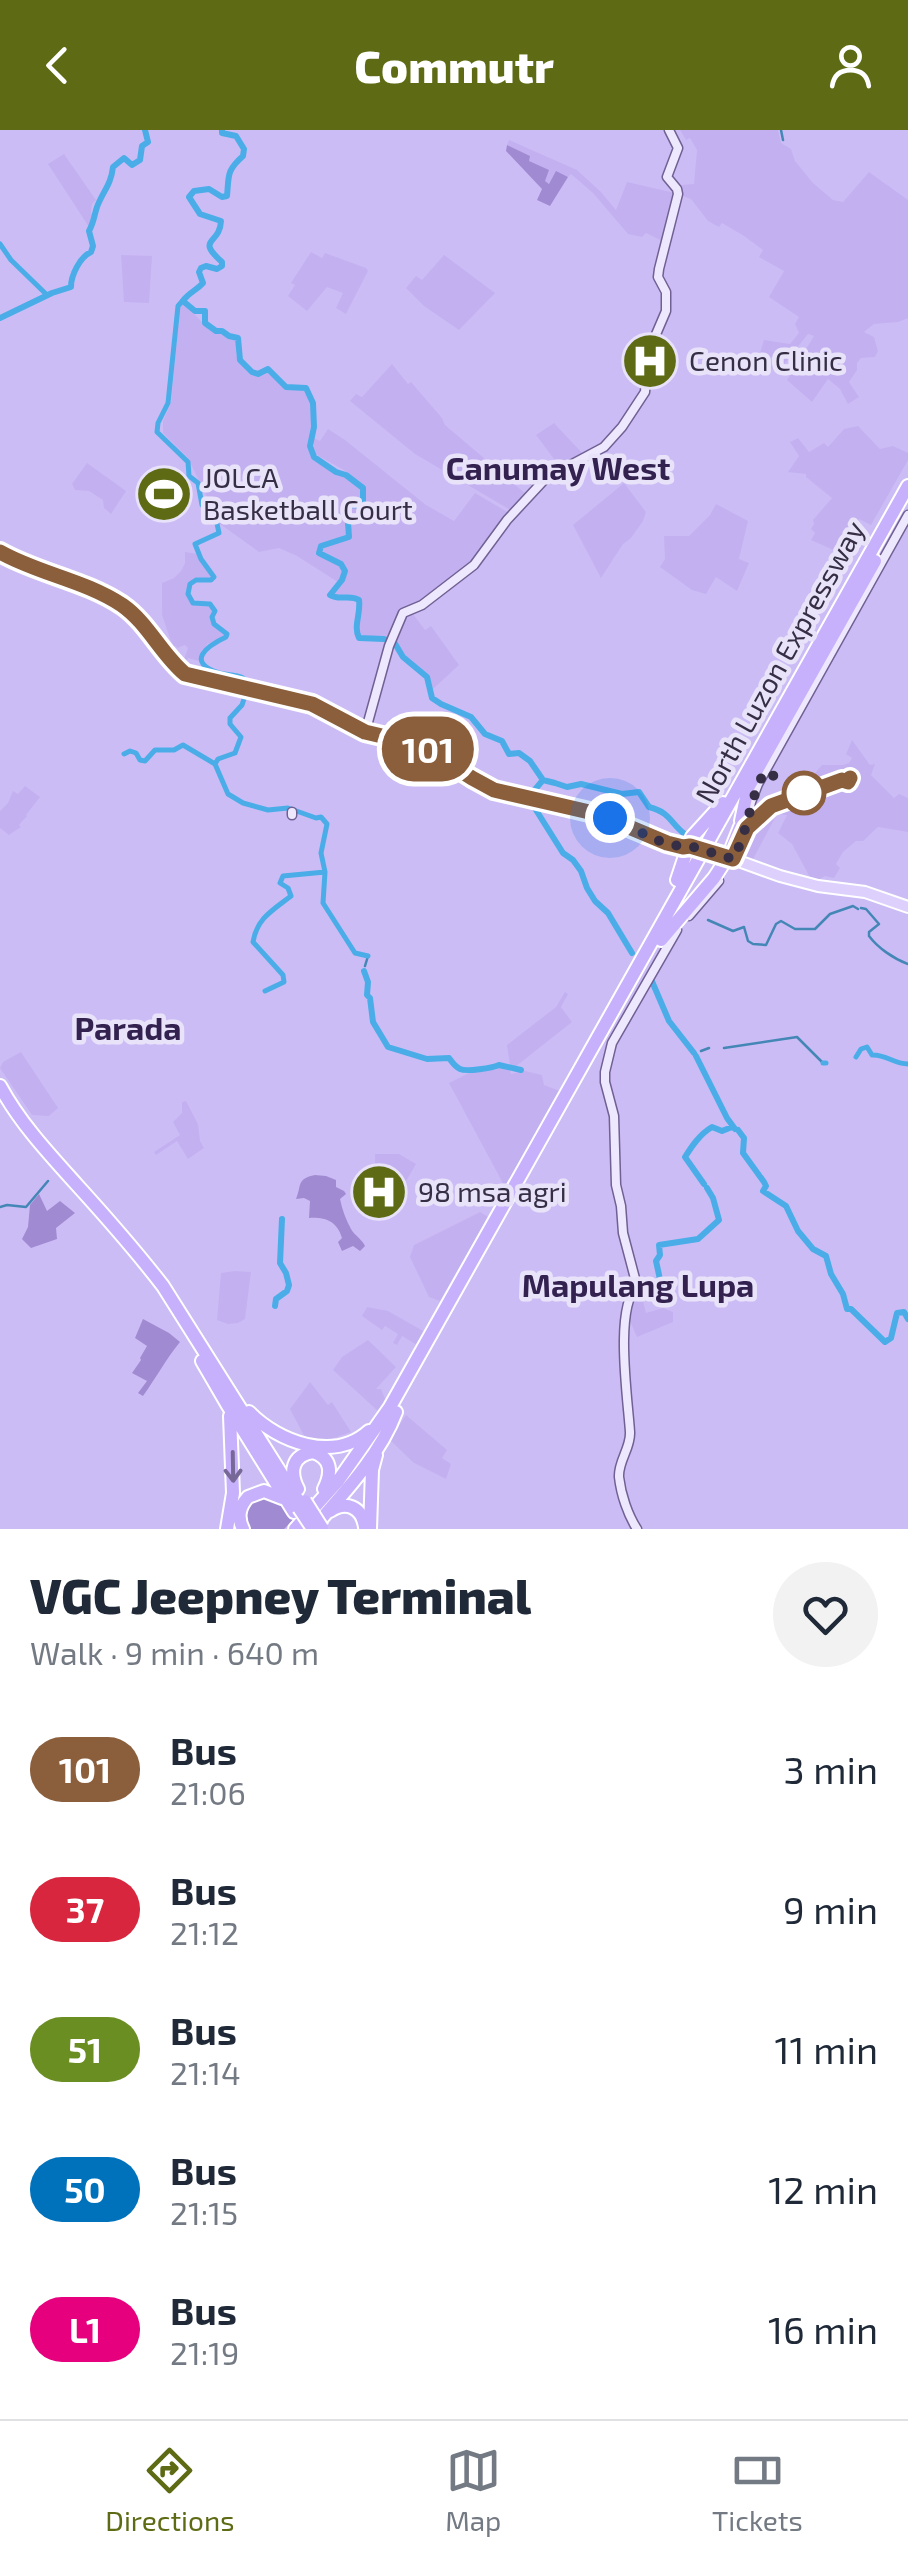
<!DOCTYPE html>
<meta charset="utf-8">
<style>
body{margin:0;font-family:"Exo 2",sans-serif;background:#f2f2f3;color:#1f2937;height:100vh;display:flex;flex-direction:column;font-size:38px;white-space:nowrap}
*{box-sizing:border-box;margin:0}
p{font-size:32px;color:#747a83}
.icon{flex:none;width:55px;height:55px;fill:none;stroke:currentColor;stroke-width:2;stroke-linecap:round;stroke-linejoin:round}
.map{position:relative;height:1399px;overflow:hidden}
.drawer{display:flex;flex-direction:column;background:#fff;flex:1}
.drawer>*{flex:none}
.badge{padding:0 20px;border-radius:32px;font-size:35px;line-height:65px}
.you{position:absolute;width:50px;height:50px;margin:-25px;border:8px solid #fff;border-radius:50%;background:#1a73e8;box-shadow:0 0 0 15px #1a73e833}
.map>.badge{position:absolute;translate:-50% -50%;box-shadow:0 0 0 5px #fff}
.round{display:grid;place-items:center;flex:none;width:105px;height:105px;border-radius:52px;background:#f2f2f3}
.summary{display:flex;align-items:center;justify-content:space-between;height:170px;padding:0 30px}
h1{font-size:48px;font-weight:800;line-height:75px}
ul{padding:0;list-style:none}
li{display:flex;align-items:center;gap:30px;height:140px;padding:0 30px}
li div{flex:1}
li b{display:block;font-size:38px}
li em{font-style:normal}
li .badge{min-width:110px;font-weight:700;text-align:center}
header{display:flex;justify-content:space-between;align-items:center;height:130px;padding:0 30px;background:#5e6b14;color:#fff;font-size:45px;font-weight:800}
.dock{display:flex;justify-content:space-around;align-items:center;height:140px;border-top:2px solid #e0e1e3;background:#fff;font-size:28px;color:#747a83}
.dock a{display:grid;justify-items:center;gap:5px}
.dock .on{color:#5e6b14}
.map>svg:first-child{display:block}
.built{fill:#c3b0f0}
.green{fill:#a08ad1}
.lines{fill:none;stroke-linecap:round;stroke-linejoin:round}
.stream{stroke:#4487b6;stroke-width:2.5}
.canal{stroke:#4bade7;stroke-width:5}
.river{stroke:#4bade7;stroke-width:6}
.secondary-casing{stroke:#706093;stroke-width:11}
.primary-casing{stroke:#fff;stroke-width:14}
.motorway-casing{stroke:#fff;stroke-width:16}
.secondary{stroke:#eee8fe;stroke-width:8}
.primary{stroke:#ded0fd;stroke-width:10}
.motorway{stroke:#c8b1fc;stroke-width:12}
.primary-bridge-casing{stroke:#fff;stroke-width:14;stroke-linecap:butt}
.motorway-bridge-casing{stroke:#fff;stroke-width:16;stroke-linecap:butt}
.primary-bridge{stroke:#ded0fd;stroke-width:10}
.motorway-bridge{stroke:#c8b1fc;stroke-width:12}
.oneway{stroke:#776997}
.line-casing{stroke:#fff;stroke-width:22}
.line{stroke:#8b5e3c;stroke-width:15}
.walk{stroke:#352e44;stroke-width:10;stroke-dasharray:0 18}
.stop-dot{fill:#fff;stroke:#8b5e3c;stroke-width:5}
.labels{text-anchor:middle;stroke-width:9;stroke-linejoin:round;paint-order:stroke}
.poi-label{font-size:28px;fill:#352e44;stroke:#e9e3fa;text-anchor:start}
.street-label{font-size:28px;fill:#352e44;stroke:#e9e3fa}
.quarter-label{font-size:32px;font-weight:bold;fill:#332250;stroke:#e9e3fa}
</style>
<header><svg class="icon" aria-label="back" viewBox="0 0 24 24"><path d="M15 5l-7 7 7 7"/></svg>Commutr<svg class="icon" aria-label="person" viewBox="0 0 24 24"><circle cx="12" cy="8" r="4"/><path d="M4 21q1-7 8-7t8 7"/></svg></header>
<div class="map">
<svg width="908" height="1399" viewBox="0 0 908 1399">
<rect width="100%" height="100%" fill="#ccbcf5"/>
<path class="built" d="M680 0H778L781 13 791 19 795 31 813 53 833 70 843 72 869 42 908 70V188L898 192 874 194 864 202 874 207 878 221 875 227 861 228 857 233V240L849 252 859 267 848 274 840 259 828 249 812 272 787 250 814 206 808 204 777 243 771 237 777 228 759 226 764 210 790 214 799 203 795 194 799 187 769 167 784 141 759 127 763 120 744 106 722 93 719 97 708 91 691 69 680 65 682 55 694 54 697 20 690 8 686 10Z
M509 10 577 40 601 62 616 80 627 52 675 63 662 111 646 103 642 107 628 104 593 63 571 44 568 47 556 42 550 54 544 51 528 31 529 26 507 15Z
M64 24 96 70 92 74 91 82 94 89 89 97 48 34Z
M311 122 322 128 325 123 366 138 368 141 346 184 336 178 343 163 327 157 307 181 288 166 295 155 291 153Z
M121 125 152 126 149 173 124 172Z
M444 125 495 163 459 200 424 176 406 158 416 146 422 150Z
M182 172 209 199 236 211V226L249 241 256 246 268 242 289 260H303L312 274 314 297 308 314 310 326 315 331 364 358 344 340 315 324 313 308 320 311 328 299 345 310 426 375 454 391 475 363 509 383 478 428 423 470 400 481 389 508H360L357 494 361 482V470L354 465H333L341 454 297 426 279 418 259 422 220 394 219 387 212 382 208 369 188 328 163 303V291L171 273 180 176Z
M392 234 408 254 411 252 442 288 445 295 526 364 512 381 415 324 350 271 356 264 362 267Z
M554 293 584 325 560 337 536 305Z
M858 296 880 319 893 316 908 323V330L871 395 859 389 838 422 811 410 815 403 811 399 814 394 813 390 832 368 806 347V344L788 342 799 326 790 312 798 308 809 322 824 313 828 317 844 299Z
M87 333 126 361 111 384 104 378 103 370 89 361 75 360 72 354Z
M624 353 646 382 643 391 631 408 623 414 601 448 573 395Z
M716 374 748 391 739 429 749 433 737 461 716 447 706 464 692 460 660 437 665 429 664 406H689L710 385Z
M185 422 198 424 203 435 212 446 211 449H196L190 454 187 464 193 473 209 474 215 480 211 487 213 494 226 504V507L207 514 199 531 188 528 185 537 182 535 188 518 185 515 177 518 176 516 173 517 162 485V453L174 448 181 441 185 433Z
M410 480 425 500 431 496 459 535 433 559 429 545 409 530 394 509 404 484Z
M852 610 870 635 875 634 871 645 894 668 899 664 908 668V702L878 697 863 711H856L843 722 836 734 840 738 834 748 825 746 813 753 792 714 778 703 787 685 777 684 752 731 741 724 751 690 793 650 810 649 822 635H843L849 633 852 628 846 624Z
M25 656 40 667 26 685 27 686 19 695 21 697 9 705 0 698V681L8 673 13 661 18 664Z
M565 862 568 864 561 877 572 892 515 937 510 935 507 915 556 877Z
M21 922 58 978 49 986 32 985 0 938 3 932Z
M500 936H509L511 944 525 941 542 945 544 955 560 961 505 1057 449 953 469 943V940L490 938 496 940Z
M186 971 198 994 200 1011 204 1018 188 1029 177 1011 156 1025 154 1022 180 1005 173 992 182 983V972Z
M375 1024H399L416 1034 402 1058 385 1060 375 1042Z
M480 1082 488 1087 440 1171 429 1167 410 1127 414 1115Z
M235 1141 251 1142 245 1189 238 1193 228 1194 217 1190 221 1143Z
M640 1159 646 1183 663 1178 673 1182V1192L637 1207 630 1191H627L630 1165Z
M367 1177 388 1181 425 1202 417 1215 402 1206 397 1215 393 1213 398 1204 385 1196 382 1200 362 1186Z
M368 1210 396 1237 376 1259H381L385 1269 378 1281 333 1240 342 1227Z
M310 1252 328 1275 332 1272 351 1302 331 1309 307 1311 290 1279Z
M406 1285 447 1320 442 1328 451 1334 446 1349 414 1333 390 1310Z"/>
<path class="green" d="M507 15 530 26 529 31 549 40 545 51 549 54 556 41 568 47 550 76 537 70 542 59 506 21Z
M315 1045 326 1046 336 1050V1057L344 1061 346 1064 340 1069C342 1079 346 1090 351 1099 355 1106 362 1109 365 1116L360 1121 353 1116 342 1121 338 1112 342 1108C337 1091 325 1087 309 1088L310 1071 304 1068 296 1069C302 1055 296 1049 315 1045Z
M39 1064 47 1081 60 1071 75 1083 56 1098 57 1109 31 1118 22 1109 28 1097 30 1075Z
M143 1189 169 1203 180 1212C166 1229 156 1248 143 1266L138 1263 147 1251 132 1243 141 1230 140 1228 147 1216 135 1208Z
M260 1363 283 1374 294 1389 284 1399H246L241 1384Z"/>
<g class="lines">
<path class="stream" d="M781 0 783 10
M861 778 866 779 879 794 869 802V806C878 818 894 829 908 834
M708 790 733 801 744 797 748 811 753 814 766 815 776 794 781 791 795 799H815L830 784 853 776 858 779
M365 836 368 826
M724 918 797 907 823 933
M701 921 709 918
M0 1077 7 1075 26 1077 48 1051"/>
<path class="canal" d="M0 114 11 130 47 165
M185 168 178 176 168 273 158 293 157 302 188 332 189 346 198 353 202 375 216 389 219 403 195 414 201 429 214 447 211 450H196L190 454 188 464 193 473 210 474 215 481 212 487 214 494 227 504 226 507C207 516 185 532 219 543 226 545 236 544 243 548 246 549 247 552 249 554L242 575 230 588V594L241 607 235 623 218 629 215 634 228 664 243 673 268 680 288 678 316 688 321 687 327 694 321 723 325 742 323 773 355 823 368 826
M124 624 130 621 136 623 140 630 145 631 155 620H174L183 615 215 634
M265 861 284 852 283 845 253 812C257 788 273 780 291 766L288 758 280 753 283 746 325 742
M856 927 861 919 867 917 872 925C885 924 894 934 908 934
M823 933H826"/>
<path class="river" d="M222 0V3L236 6 244 19 243 26C226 41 229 46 227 66L222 67 209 59 194 61 189 67 200 84 221 91C220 115 195 108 222 132V136L217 139 206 136 201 138 199 142 203 153C196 161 189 162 183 171L195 181H205V193L216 201H222L229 206 238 208 240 230 252 242 258 244 268 239 286 257 306 258 313 273 314 297 310 316 314 327 336 342 346 345 363 358V376L351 375 347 378 349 407 321 416 319 423 341 434 345 441 342 450 330 465C339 471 350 464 359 470 361 484 353 496 359 508L384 509 394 512 403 527 427 547 432 568 441 574 471 587 485 604 502 611 509 624 519 623 530 631 543 650 555 653 567 657 581 654 622 664 639 662 649 677C672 683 670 694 686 705
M0 188 52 163 71 157C71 145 80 127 91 122L93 116 89 101C94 92 94 86 97 77 103 61 111 55 113 37L124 28 132 35 140 30 142 16 148 12 145 0
M543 650 532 663 531 672 563 723 573 730 581 741 587 758 595 771 608 783 632 823
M364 841 368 852 367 865 370 868 373 892 388 917 427 929 449 928C452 932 455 937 460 939 467 942 492 938 499 935L521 940
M651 849 669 891 694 923
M696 926 727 988 735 999
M738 1000 744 1008 743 1023 764 1052 766 1056 763 1061 786 1076 798 1101 813 1119 826 1126 831 1144 843 1164 847 1179H851L885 1212 891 1208 897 1183 904 1182 908 1189
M704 1054 685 1027C692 1016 700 1004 712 997L722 1001 732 997
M657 1168 661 1154 656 1131 660 1125 659 1115 698 1109 719 1090 713 1068 707 1058
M275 1176 276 1169 287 1161 289 1155 286 1143 280 1133 282 1089"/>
<g class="secondary-casing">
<path id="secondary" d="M365 603 389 516 403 483 422 475 474 435 507 390 546 348 604 317 622 297 645 262 648 223 666 181V162L658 147 659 139 678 64 677 59 667 47 678 18 669 0
M292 682V685
M732 731 745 703 751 672 758 654 908 385
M689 786 719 751
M637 1399C628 1385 621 1365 619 1347 618 1331 631 1318 630 1302 628 1270 614 1178 637 1156L623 1103 621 1076 616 1055 614 986 605 952V942L612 913 677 800"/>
</g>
<g class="primary-casing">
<path id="primary" d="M0 422 37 440 86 456 125 477 185 544 309 572 365 603 420 615 494 660 610 688 691 721
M722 725 780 746 818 756 865 762 908 777"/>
</g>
<g class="motorway-casing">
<path id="motorway" d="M752 649 875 431
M741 691 748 658 755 646
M688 716 692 707 723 673
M728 727 740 697
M677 750 687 720
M661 810 714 748 725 731
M0 956C20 993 49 1024 77 1055 107 1088 136 1121 163 1156L301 1375
M202 1231 227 1274 294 1382
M249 1282C278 1312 334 1333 369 1301
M298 1359C289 1342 292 1325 313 1322 332 1328 332 1343 324 1359
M330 1381C346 1370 362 1377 365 1397
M314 1397C344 1363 380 1325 396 1282
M227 1399 233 1363 230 1286
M243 1399C237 1387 239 1377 248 1367L264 1361 282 1368
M295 1399 338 1351 390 1277 908 356
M370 1399 372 1340 376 1325"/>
</g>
<use href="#secondary" class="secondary"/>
<use href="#primary" class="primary"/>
<use href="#motorway" class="motorway"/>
<g class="primary-bridge-casing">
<path id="primary-bridge" d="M697 722 719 728"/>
</g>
<g class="motorway-bridge-casing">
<path id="motorway-bridge" d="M305 1371 322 1398
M299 1378 313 1399"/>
</g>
<use href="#primary-bridge" class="primary-bridge"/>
<use href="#motorway-bridge" class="motorway-bridge"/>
</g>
<defs><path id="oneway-shaft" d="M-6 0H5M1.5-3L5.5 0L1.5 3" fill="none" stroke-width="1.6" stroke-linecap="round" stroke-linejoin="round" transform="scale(2.5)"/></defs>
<use class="oneway" href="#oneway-shaft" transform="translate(233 1337) rotate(89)"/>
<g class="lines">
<g class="line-casing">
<path id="line" d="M0 422C39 444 84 450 122 475 148 493 161 524 185 544L312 574 365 602 420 615 472 648 494 660 598 684 667 713 683 717 690 716 733 729 747 698 771 676 842 650 848 652 850 648"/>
</g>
<use href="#line" class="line"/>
<path class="walk" d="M610 688C635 697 663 719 690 716L733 729C749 700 749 669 765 641L804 663"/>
</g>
<defs>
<g id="hospital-disc" transform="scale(2.875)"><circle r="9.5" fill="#5e6b14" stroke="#e9e3fa"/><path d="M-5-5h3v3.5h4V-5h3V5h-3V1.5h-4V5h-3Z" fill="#fff"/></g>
<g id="stadium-disc" transform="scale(2.875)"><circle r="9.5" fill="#5e6b14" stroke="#e9e3fa"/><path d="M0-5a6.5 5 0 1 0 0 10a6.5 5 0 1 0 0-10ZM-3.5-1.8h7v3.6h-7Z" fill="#fff"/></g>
</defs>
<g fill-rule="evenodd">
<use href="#hospital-disc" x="650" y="231"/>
<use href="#stadium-disc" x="164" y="364"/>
<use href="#hospital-disc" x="379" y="1062"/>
</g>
<circle class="stop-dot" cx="804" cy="663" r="20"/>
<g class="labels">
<g class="poi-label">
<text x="689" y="241">Cenon Clinic</text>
<text x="203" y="358">JOLCA<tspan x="203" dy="32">Basketball Court</tspan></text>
<text x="418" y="1072">98 msa agri</text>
</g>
<g class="street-label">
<text transform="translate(780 532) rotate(-61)" y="10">North Luzon Expressway</text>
</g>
<g class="quarter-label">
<text x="558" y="350">Canumay West</text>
<text x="128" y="910">Parada</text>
<text x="638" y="1167">Mapulang Lupa</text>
</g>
</g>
</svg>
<div class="you" style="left:610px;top:688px"></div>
<b class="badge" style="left:428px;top:619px;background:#8b5e3c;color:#fff">101</b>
</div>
<section class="drawer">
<div class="summary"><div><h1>VGC Jeepney Terminal</h1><p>Walk · 9 min · 640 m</p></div><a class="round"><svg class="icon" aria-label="heart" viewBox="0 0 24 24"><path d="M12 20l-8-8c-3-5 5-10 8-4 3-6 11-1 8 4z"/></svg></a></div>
<ul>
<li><span class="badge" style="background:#8b5e3c;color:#fff">101</span><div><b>Bus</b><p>21:06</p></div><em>3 min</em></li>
<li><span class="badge" style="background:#d7263d;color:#fff">37</span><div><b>Bus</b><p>21:12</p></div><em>9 min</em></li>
<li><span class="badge" style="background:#6b8e23;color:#fff">51</span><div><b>Bus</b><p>21:14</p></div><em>11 min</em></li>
<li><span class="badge" style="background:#0072bc;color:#fff">50</span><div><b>Bus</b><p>21:15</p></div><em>12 min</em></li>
<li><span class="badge" style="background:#e6007e;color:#fff">L1</span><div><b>Bus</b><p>21:19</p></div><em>16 min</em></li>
</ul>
</section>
<nav class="dock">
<a class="on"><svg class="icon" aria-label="directions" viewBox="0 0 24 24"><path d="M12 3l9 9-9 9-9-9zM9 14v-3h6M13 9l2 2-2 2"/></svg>Directions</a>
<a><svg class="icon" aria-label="map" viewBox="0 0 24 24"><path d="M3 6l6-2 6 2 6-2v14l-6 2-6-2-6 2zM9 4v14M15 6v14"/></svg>Map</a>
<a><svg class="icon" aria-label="tickets" viewBox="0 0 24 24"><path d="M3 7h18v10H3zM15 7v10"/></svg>Tickets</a>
</nav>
